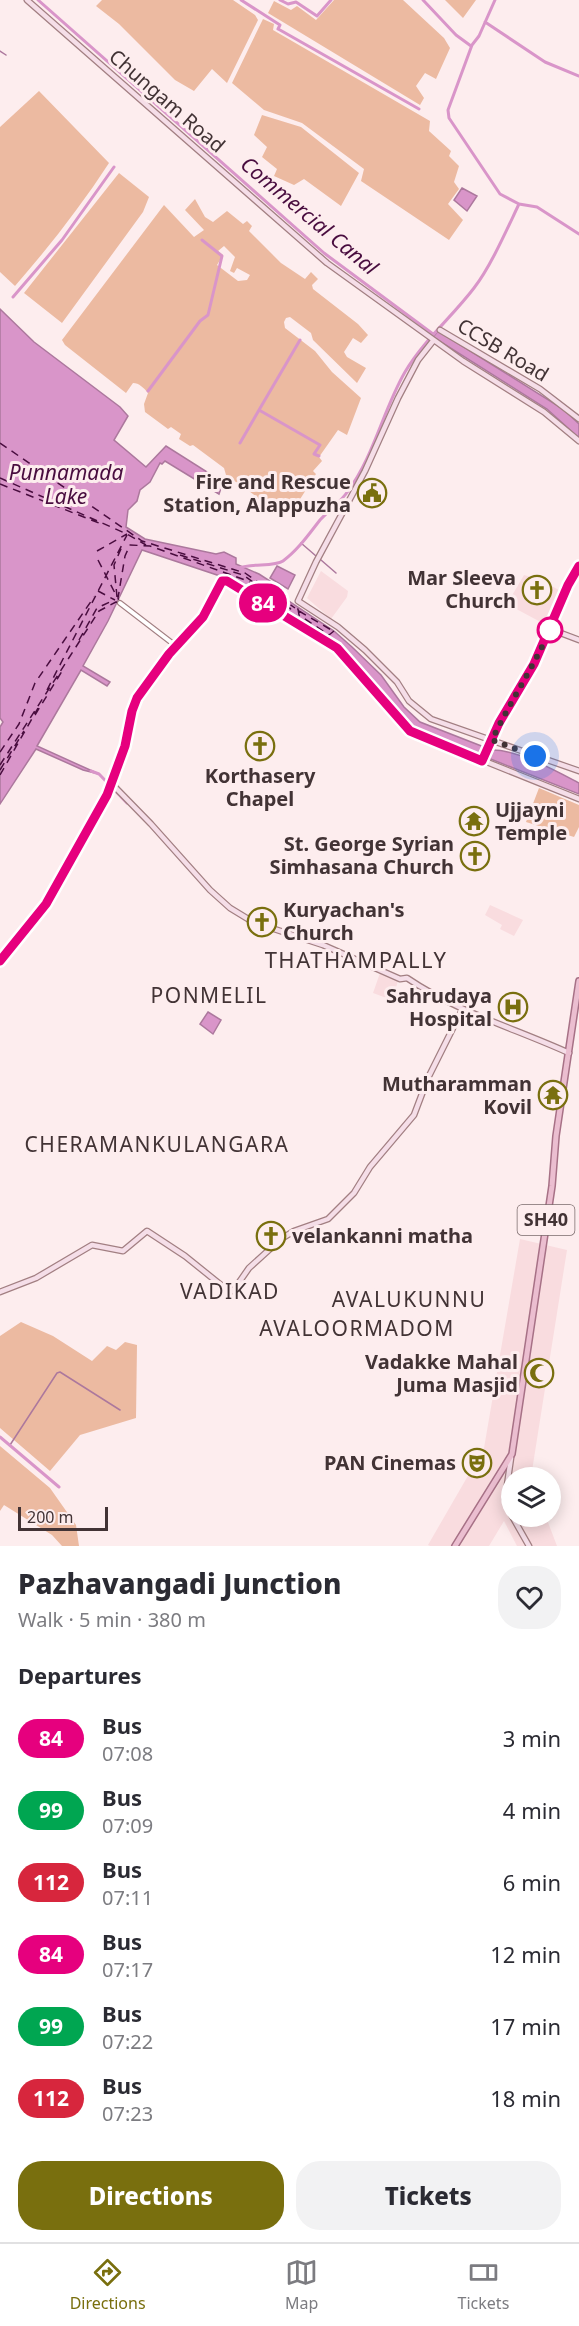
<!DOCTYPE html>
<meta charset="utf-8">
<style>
body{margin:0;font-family:"Noto Sans",sans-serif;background:#f2f2f3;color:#2b2b33;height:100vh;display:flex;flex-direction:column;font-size:22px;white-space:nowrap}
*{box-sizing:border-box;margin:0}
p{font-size:20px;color:#7c7c81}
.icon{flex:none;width:33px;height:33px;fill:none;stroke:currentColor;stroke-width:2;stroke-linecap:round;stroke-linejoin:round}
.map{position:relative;height:1546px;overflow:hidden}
.drawer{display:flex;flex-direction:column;background:#fff;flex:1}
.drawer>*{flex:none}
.badge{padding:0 12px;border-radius:20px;font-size:21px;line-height:39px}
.fabs{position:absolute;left:501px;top:1467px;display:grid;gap:12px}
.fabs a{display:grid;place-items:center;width:60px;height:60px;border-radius:50%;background:#fff;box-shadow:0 3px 15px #0003;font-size:30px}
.scale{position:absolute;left:18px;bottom:15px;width:90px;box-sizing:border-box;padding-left:6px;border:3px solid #423335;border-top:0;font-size:16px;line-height:21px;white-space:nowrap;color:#423335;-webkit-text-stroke:4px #fdedee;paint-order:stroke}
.you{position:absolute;width:30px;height:30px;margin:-15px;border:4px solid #fff;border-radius:50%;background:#1a73e8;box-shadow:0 0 0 9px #1a73e833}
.map>.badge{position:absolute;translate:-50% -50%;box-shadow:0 0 0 3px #fff}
h2{padding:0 18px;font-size:22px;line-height:54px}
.round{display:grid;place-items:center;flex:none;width:63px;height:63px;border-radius:24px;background:#f2f2f3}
.summary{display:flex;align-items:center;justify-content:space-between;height:102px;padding:0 18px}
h1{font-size:28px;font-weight:800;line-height:45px}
.primary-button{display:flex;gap:12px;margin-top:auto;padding:12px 18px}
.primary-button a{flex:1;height:69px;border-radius:24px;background:#796f0e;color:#fff;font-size:24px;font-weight:800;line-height:69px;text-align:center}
.primary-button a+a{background:#f2f2f3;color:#2b2b33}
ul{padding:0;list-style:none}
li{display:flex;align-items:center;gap:18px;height:72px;padding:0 18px}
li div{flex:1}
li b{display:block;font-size:22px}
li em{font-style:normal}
li .badge{min-width:66px;font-weight:700;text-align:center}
.tabs{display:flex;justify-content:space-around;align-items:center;height:84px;border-top:2px solid #e1e1e2;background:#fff;font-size:16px;color:#7c7c81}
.tabs a{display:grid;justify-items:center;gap:3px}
.tabs .active{color:#796f0e}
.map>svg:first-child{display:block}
.built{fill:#f9dcdf}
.green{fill:#ecbaa1;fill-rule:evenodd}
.water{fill:#d995c9;stroke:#ac789d;stroke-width:1.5}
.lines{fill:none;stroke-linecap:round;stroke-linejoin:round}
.stream{stroke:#ac789d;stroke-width:1.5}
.canal{stroke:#d995c9;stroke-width:3}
.ferry{stroke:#490d3f;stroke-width:1.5;stroke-dasharray:8 6;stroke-linecap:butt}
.tertiary-casing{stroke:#a27f82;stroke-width:6}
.secondary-casing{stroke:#a27f82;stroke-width:7}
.primary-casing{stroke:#a77186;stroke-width:8}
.tertiary{stroke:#fff;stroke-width:4}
.secondary{stroke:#f5dee8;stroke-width:4.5}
.primary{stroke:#ebbed0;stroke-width:5}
.line-casing{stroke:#fff;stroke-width:14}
.line{stroke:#e6007e;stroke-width:9}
.walk{stroke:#423335;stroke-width:6;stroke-dasharray:0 10.8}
.stop-dot{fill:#fff;stroke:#e6007e;stroke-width:3}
.labels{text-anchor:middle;stroke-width:6;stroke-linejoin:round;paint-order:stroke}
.shield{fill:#fdedee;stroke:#7a6b6c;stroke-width:1.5}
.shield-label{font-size:18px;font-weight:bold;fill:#423335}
.street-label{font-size:20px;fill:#423335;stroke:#fdedee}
.poi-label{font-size:20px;font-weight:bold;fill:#423335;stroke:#fdedee;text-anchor:end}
.water-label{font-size:21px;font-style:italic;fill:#490d3f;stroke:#fdedee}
.neighbourhood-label{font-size:21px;letter-spacing:1.5px;fill:#423335;stroke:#fdedee}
.quarter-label{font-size:22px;letter-spacing:1.5px;fill:#423335;stroke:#fdedee}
</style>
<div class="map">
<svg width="579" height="1546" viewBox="0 0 579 1546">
<rect width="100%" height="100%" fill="#fdedee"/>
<path class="built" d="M321 571 348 591 347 597 331 619 307 598Z
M524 575 538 579 561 591 548 626 507 604Z
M490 905 523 920 514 936 500 929 502 925 485 915Z
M380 973 398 981 392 1000 373 993Z
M520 1239 567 1250 531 1477 512 1478V1516L546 1517 557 1546H517L504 1521 489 1546H430L428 1545 484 1448Z"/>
<path class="green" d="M102 0H233L255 15 258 20 227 83 212 69 194 91 175 80 119 24 96 6Z
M334 0H403L444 38 450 48 436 79 425 73 416 86 424 98 420 105 268 13 274 1 291 10 297 6 316 20Z
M445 0H476L463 18Z
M263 19 274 24 273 30 430 121 429 131 451 151 449 156 459 166 454 182 459 189 448 204 463 220 449 240 361 181 364 169 302 123 264 110 232 83Z
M39 91 109 163C81 206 49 247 15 286L0 272V127Z
M262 115 301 127 359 173 341 206 304 179 294 185 274 176 277 169 262 157 267 147 254 135Z
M119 173 149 197 143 212 62 323 24 293Z
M195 199 205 217 213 222 227 211 243 224 247 221 252 226 249 231 281 263 305 279 311 272 318 279 312 285 313 289 358 324 368 335 361 343 353 338 344 352 347 357 366 368 357 383 313 340 311 333 290 317 286 318 284 322 285 328 315 351 332 372 361 398 347 435 338 430 319 457 322 461 313 471 316 474 297 504 300 508 297 512 285 504 276 511 269 508 253 494 226 475 224 468 193 445 190 446 179 439 181 434 171 427 168 429 145 412 144 404 148 393C144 388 139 383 133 383L126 393 65 345 62 340 164 205 194 237 204 230 185 210ZM224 246 235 257 230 271 234 273 237 268 250 275 247 280 238 281 217 265 223 255 218 251Z
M539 788 579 805V827L574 837 526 822Z
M21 1322 53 1336 92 1361 107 1346 116 1350 125 1342 137 1345 136 1418 80 1435 50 1471 0 1428V1336Z
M0 1446 50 1488 76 1525 79 1546H62L52 1535 4 1505 0 1511Z"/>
<path class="water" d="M462 188 477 196 467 211 454 200Z
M0 309 34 342 120 407 128 416 114 440 146 467 166 446 223 482 219 494 165 461 162 464 160 463 150 482 140 490 137 501 128 510 126 527 145 539 216 554 224 552 236 558V564L259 574 270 581 278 594 334 631 352 647 381 675 404 707 420 722 484 747 482 753 488 755 491 750C517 749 556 771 579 783V794L488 758V756L482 753 481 756 411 729 374 684 338 647 261 599 226 578 142 550 108 621 83 666 110 682 107 686 81 670 37 746 99 774 83 770 36 749 0 804V727L3 722 0 718Z
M438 331 563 409 579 424V438L547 409 433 337Z
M277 566 295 575 288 589 270 578Z
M208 1012 221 1020 213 1034 200 1024Z"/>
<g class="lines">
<path class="stream" d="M0 51 6 55
M301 543 316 556
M321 560 336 573
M10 1445 57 1373 60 1372 120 1410"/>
<path class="canal" d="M38 0 324 253 433 334
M241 0 280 25 278 29 280 30 419 109
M280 0 288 4 296 2 317 16 331 0
M423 0 456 35 471 46
M485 22 545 62 579 76
M519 204 537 207 579 234
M13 297 62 240 114 167
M148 391 200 321 208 315 222 256 202 240
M259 410 300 340
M240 443 259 410 320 445 314 454 319 456
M239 568C251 563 275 567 283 561 298 550 309 534 320 520 329 510 341 502 348 491 374 456 383 410 405 372 424 340 452 317 474 288 491 266 507 229 519 204L500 194 449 118 448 110 472 45 479 36 495 0
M91 771 99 774 127 803
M0 1437 59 1487"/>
<path class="ferry" d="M0 443 142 541 245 573 295 608
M0 478 127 534 146 545
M0 484 104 525
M97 551 127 534
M180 555 243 575 276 598
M98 560 117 597
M98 591 115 600
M117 597 114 565 123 544
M299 611 333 631
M79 640 97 608 114 600
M47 690 127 535
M35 715 64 668
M0 752 19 724 35 683 94 597
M0 765 99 611 116 602 120 603 118 598 125 556 130 545 150 546 248 581 291 609H298L299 615 329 635 334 631
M0 770 24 731
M0 775 38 708"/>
<g class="tertiary-casing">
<path id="tertiary" d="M120 603 176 646"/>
</g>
<g class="secondary-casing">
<path id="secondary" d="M27 0 327 263 463 361 544 412 579 441
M440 330 540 389 579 419
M433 341 418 360 398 398 365 471 316 562 298 601 338 627 365 650 397 682 409 701 431 719 579 771
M550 629 579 640
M482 761 499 723 534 664 568 585 579 566
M112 784 151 824 210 890 230 908 253 922 323 945 400 979 407 978C457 1012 514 1028 569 1053
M0 961 46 904 107 795 125 746 132 711 137 698 169 654 203 617 219 583 224 580 337 648 410 731 579 799
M0 1292 36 1278 92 1245 123 1251 147 1231 185 1256 226 1289 233 1291 249 1268 281 1239 294 1231 328 1219 354 1193 370 1167 414 1115 428 1078 462 1010
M511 1458 505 1499 512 1516
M512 1516 529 1546"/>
</g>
<g class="primary-casing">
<path id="primary" d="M455 1546 512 1454 552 1186 556 1136 579 981"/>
</g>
<use href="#tertiary" class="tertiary"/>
<use href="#secondary" class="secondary"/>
<use href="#primary" class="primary"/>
</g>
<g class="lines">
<g class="line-casing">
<path id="line" d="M0 961 46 904 107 795 125 746 132 711 137 698 169 654 203 617 222 581H227L337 648 410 731 482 761 499 723 534 664 568 585 579 566"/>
</g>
<use href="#line" class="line"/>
<path class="walk" d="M535 756 492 740C510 702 533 668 550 630"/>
</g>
<defs>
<g id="civic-ring" transform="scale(1.5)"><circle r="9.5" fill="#fdedee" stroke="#796f0e" stroke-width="1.5"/><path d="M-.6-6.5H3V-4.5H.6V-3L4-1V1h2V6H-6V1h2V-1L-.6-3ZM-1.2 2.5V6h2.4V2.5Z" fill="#796f0e"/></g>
<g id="church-ring" transform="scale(1.5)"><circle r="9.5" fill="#fdedee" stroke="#796f0e" stroke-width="1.5"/><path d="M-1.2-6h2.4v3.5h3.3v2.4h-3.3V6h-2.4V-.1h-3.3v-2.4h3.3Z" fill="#796f0e"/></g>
<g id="temple-ring" transform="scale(1.5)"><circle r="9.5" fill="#fdedee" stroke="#796f0e" stroke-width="1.5"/><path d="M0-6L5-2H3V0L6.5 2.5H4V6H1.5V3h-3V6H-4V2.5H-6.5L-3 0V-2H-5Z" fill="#796f0e"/></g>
<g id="hospital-ring" transform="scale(1.5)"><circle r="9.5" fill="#fdedee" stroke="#796f0e" stroke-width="1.5"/><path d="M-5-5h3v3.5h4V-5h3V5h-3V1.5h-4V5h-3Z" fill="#796f0e"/></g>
<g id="mosque-ring" transform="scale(1.5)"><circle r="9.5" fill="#fdedee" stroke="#796f0e" stroke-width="1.5"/><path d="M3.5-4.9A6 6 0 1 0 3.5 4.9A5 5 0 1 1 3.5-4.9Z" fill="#796f0e"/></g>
<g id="theatre-ring" transform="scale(1.5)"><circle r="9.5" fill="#fdedee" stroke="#796f0e" stroke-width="1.5"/><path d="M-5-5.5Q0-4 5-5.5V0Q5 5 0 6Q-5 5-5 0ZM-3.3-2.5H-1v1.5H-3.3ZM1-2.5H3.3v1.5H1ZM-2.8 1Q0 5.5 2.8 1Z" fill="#796f0e"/></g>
</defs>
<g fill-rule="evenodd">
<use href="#civic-ring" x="372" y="493"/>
<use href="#church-ring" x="537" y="590"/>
<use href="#church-ring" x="260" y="746"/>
<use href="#temple-ring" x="474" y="821"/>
<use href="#church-ring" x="475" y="856"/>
<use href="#church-ring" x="262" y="922"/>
<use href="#hospital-ring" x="513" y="1007"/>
<use href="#temple-ring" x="553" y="1095"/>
<use href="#church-ring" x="271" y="1236"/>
<use href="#mosque-ring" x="539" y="1373"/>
<use href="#theatre-ring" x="477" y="1463"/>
</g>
<circle class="stop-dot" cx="550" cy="630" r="12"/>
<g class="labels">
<rect class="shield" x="517.5" y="1205" width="57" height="30" rx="4.5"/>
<g class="shield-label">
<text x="546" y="1226">SH40</text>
</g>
<g class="street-label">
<text transform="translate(167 101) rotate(41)" y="7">Chungam Road</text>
<text transform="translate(503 350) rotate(31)" y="7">CCSB Road</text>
</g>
<g class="poi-label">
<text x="351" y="489">Fire and Rescue<tspan x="351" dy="23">Station, Alappuzha</tspan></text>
<text x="516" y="585">Mar Sleeva<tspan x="516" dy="23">Church</tspan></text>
<text x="260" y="783" text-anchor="middle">Korthasery<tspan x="260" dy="23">Chapel</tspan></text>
<text x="495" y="817" text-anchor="start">Ujjayni<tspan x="495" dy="23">Temple</tspan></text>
<text x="454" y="851">St. George Syrian<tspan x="454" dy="23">Simhasana Church</tspan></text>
<text x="283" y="917" text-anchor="start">Kuryachan's<tspan x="283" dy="23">Church</tspan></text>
<text x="492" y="1003">Sahrudaya<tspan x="492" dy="23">Hospital</tspan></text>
<text x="532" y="1091">Mutharamman<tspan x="532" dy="23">Kovil</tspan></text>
<text x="292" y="1243" text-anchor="start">velankanni matha</text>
<text x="518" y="1369">Vadakke Mahal<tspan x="518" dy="23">Juma Masjid</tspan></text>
<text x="456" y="1470">PAN Cinemas</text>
</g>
<g class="water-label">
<text transform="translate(309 216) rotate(40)" y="7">Commercial Canal</text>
<text x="66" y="480">Punnamada<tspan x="66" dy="24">Lake</tspan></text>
</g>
<g class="neighbourhood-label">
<text x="209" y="1003">PONMELIL</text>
<text x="157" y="1152">CHERAMANKULANGARA</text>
<text x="230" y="1299">VADIKAD</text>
<text x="409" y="1307">AVALUKUNNU</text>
<text x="357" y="1336">AVALOORMADOM</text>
</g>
<g class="quarter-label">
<text x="356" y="968">THATHAMPALLY</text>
</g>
</g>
</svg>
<div class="fabs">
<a><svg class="icon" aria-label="layers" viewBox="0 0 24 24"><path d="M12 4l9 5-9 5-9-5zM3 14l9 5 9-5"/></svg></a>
</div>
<div class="scale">200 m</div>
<div class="you" style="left:535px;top:756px"></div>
<b class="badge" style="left:263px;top:603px;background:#e6007e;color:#fff">84</b>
</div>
<section class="drawer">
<div class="summary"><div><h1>Pazhavangadi Junction</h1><p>Walk · 5 min · 380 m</p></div><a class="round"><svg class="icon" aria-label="heart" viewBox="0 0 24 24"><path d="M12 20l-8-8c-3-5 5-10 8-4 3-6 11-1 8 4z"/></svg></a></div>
<h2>Departures</h2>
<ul>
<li><span class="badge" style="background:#e6007e;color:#fff">84</span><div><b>Bus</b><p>07:08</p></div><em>3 min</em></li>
<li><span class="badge" style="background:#00a651;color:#fff">99</span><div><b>Bus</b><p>07:09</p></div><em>4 min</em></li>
<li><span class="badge" style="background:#d7263d;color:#fff">112</span><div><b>Bus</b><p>07:11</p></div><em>6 min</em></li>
<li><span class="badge" style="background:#e6007e;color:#fff">84</span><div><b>Bus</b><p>07:17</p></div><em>12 min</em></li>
<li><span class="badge" style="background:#00a651;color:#fff">99</span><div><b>Bus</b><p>07:22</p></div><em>17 min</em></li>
<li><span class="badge" style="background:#d7263d;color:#fff">112</span><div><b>Bus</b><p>07:23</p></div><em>18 min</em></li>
</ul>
<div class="primary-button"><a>Directions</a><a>Tickets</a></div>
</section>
<nav class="tabs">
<a class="active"><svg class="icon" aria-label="directions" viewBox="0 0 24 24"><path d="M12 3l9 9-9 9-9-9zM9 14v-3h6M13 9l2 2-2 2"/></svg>Directions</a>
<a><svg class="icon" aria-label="map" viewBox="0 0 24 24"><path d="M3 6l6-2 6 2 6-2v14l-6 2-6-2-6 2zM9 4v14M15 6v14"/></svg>Map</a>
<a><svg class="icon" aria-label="tickets" viewBox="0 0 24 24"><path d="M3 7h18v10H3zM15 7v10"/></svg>Tickets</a>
</nav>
